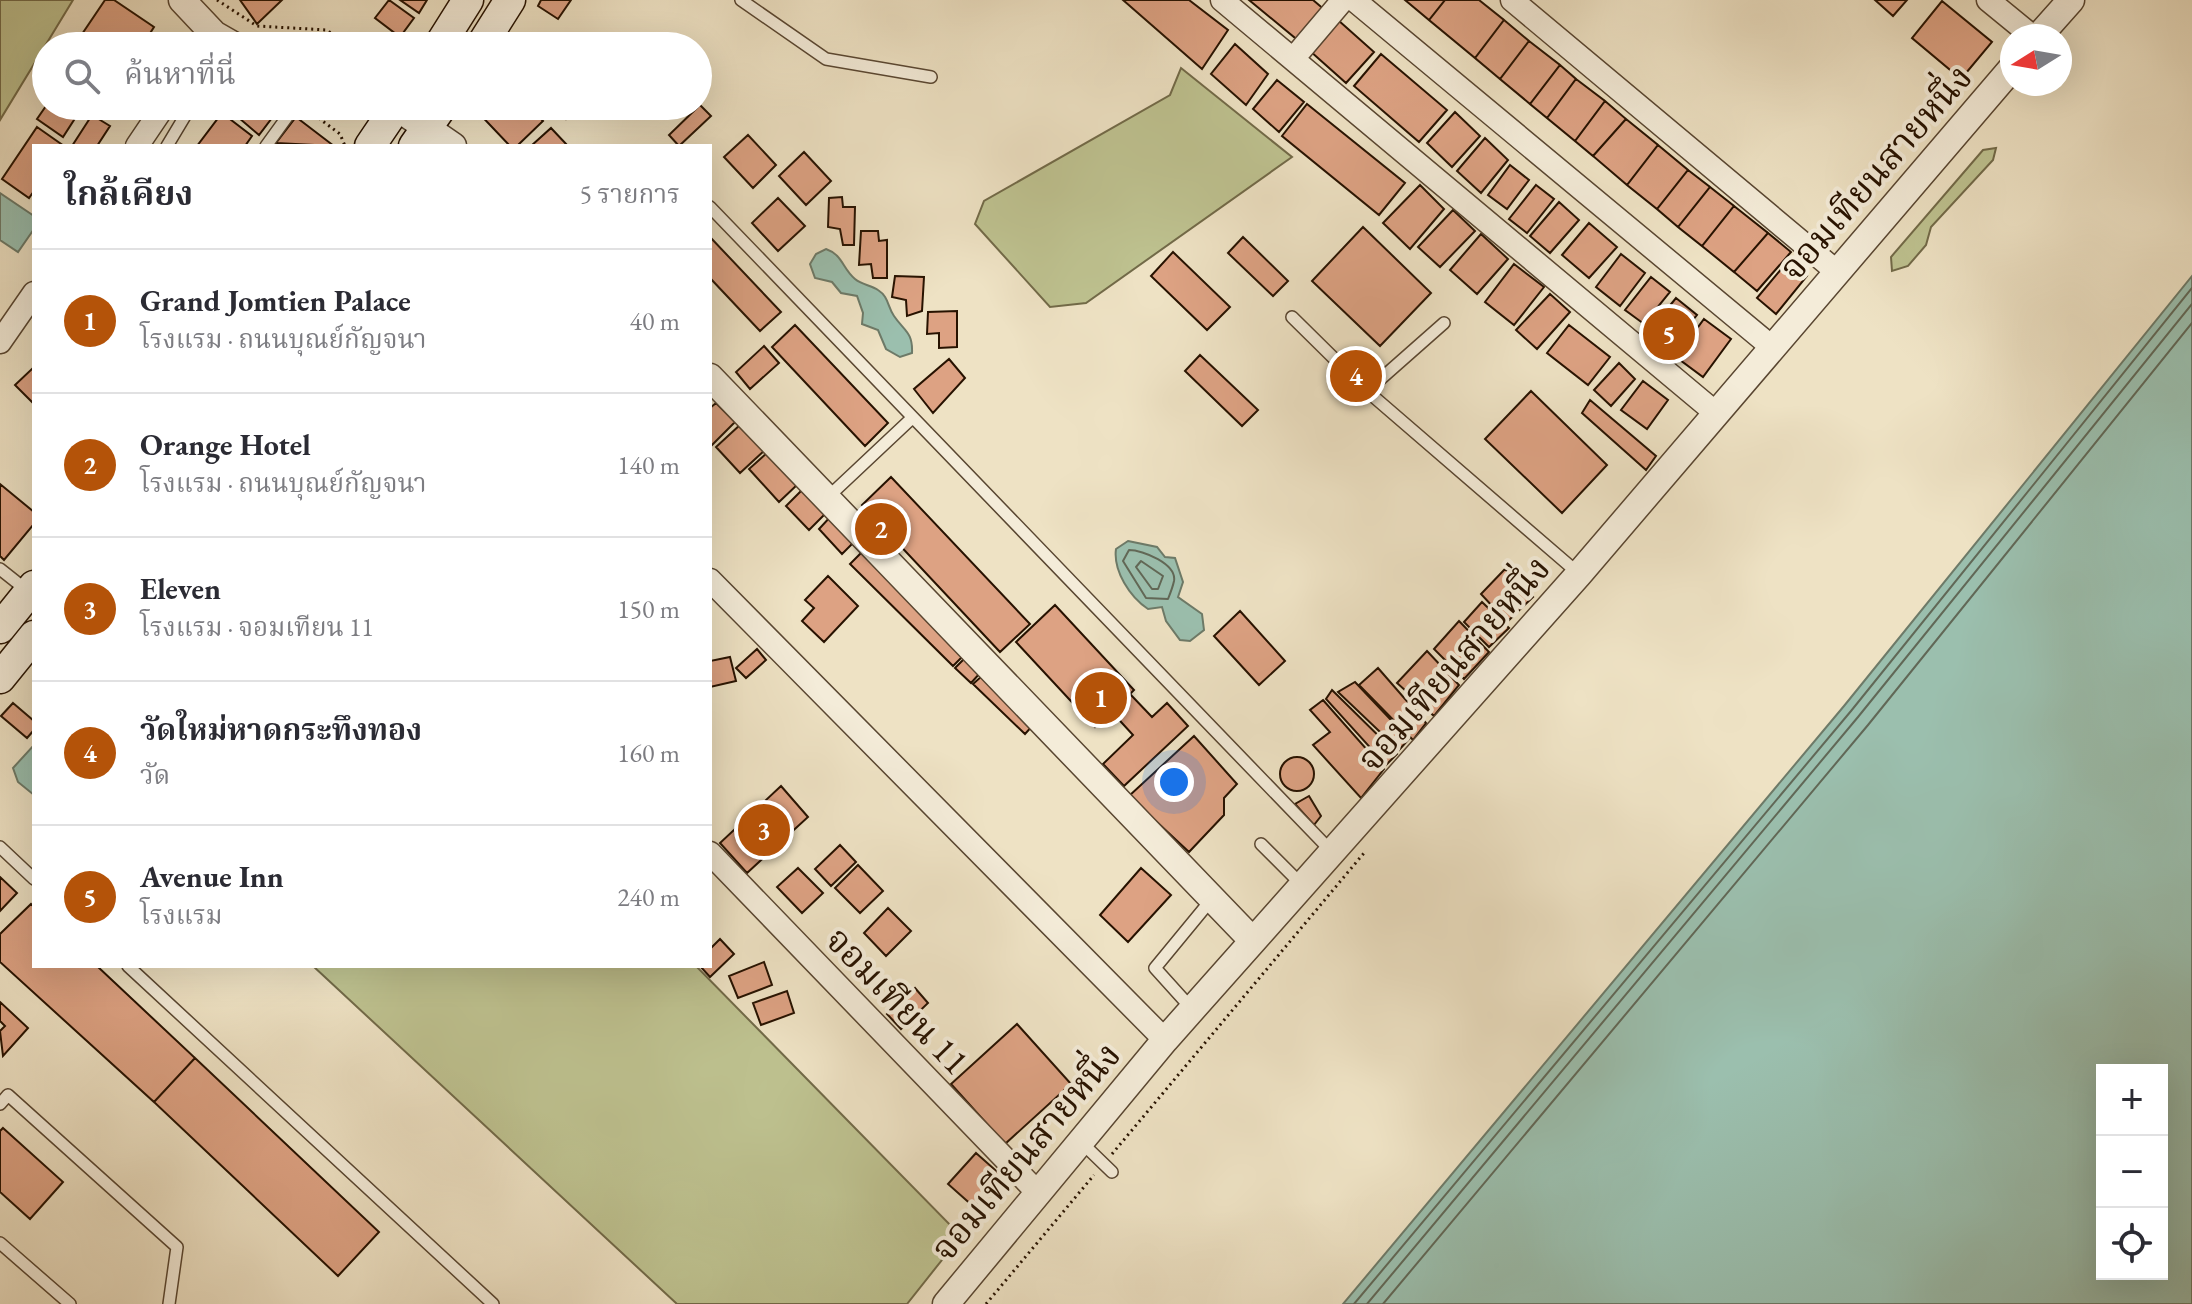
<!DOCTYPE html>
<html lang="th">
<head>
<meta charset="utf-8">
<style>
	body { margin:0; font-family:"EB Garamond","Noto Serif Thai",serif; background:#f2f2f3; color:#2b2b33 }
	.controls { position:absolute; right:24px; bottom:24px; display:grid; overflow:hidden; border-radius:0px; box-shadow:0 8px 32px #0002 }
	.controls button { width:72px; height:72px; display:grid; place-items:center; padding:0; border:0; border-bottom:2px solid #e1e1e2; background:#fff; color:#2b2b33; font:40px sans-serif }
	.compass { position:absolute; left:2000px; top:24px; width:72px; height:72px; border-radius:50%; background:#fff; box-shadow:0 8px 32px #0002; rotate:259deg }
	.you { position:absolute; left:1174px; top:782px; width:28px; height:28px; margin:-20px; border:6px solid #fff; border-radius:50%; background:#1a73e8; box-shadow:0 0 0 12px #1a73e833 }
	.badge { display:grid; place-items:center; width:52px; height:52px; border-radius:50%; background:#b45309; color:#fff; font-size:26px; font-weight:700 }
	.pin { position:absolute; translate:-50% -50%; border:4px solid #fff; box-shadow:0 2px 8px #0006 }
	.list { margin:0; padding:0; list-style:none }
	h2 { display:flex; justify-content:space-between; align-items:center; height:104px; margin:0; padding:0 32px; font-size:34px }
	h2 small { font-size:26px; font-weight:400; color:#7c7c81 }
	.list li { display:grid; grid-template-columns:52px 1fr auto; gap:24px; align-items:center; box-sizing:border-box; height:144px; padding:0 32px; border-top:2px solid #e1e1e2 }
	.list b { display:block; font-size:30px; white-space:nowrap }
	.list p { margin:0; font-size:26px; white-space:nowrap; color:#7c7c81 }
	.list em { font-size:26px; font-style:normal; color:#7c7c81 }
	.icon { flex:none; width:44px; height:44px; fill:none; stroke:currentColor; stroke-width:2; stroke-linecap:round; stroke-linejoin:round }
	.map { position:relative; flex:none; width:2192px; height:1304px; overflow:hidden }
	.search { position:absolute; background:#fff; box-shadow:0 8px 32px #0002; left:32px; top:32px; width:680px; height:88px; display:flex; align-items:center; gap:20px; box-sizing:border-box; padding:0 28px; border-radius:44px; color:#7c7c81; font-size:30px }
	.panel { position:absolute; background:#fff; box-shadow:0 8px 32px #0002; left:32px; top:144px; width:680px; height:824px; border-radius:0px }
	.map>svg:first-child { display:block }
	.green { fill:#bec290; stroke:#726a48; stroke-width:2 }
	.water { fill:#9bbfae; stroke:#6d7a68; stroke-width:2; fill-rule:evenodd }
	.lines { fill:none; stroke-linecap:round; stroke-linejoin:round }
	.shore { stroke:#616857; stroke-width:2 }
	.building { fill:#dda283; stroke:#271200; stroke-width:2 }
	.service-casing { stroke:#594631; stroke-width:14 }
	.minor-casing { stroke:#594631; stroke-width:25 }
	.tertiary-casing { stroke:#594631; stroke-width:29 }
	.secondary-casing { stroke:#271200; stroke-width:33 }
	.path { stroke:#271200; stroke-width:3; stroke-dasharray:2 4; stroke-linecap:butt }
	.service { stroke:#f4ecd9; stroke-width:11 }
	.minor { stroke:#f4ecd9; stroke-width:22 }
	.tertiary { stroke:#f4ecd9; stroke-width:26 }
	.secondary { stroke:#f4ecd9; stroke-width:30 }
	.labels { text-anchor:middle; stroke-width:8; stroke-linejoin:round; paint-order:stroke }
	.street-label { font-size:36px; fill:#271200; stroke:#f4ecd9 }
</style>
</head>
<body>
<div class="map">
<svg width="2192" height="1304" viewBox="0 0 2192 1304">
	<rect width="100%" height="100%" fill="#eee2c4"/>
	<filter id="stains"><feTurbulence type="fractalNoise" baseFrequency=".0025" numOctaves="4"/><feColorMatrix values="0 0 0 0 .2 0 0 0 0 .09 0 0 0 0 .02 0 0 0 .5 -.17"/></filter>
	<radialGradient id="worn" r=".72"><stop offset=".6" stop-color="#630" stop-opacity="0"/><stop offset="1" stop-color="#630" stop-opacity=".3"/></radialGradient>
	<path class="green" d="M0,0H73L0,120Z
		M1181,68L1292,157L1086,303L1050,307L975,224L984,201L1170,95Z
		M1996,148L1993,160L1931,227L1926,245L1908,266L1892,271L1891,257L1983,150Z
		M313,966H696L961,1236L907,1304H677Z"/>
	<path class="water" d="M0,193L34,216V229L18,252L0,240Z
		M826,249C843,255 842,268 855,279C862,285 871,285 878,290C889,297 887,306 894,316C904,331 913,332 912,353L900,357L886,349L878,330L862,324L863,313L857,296L841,293L832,282L815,278L810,264L816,254Z
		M2192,276V1304H1343L1844,706ZM2162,1070V1274H2102V1070Z
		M1128,541L1157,547L1165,557L1175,558L1183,582L1178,597L1202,614L1204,630L1190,641L1180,640L1166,621L1162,607L1148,609C1130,597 1113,571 1116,549Z
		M34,745V795L18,782L13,768Z"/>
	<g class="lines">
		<path class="shore" d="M1129,550C1143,550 1177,564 1174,581C1173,586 1170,594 1168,599L1146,598L1123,561Z
			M1141,561L1163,576L1158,589H1152L1136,567Z
			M1354,1304L1851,711L2192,288
			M1367,1304L1858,717L2192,304
			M1383,1304L1868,725L2192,323"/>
	</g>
	<path class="building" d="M105,0H114L154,27L142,46H74Z
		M240,0H282L257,24Z
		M389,0L414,18L400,37L375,18Z
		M400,0H427L419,13Z
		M541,0H571L558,19L538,6Z
		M1123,0H1189L1228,30L1202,69Z
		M1249,0H1313L1326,11L1300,42Z
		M1405,0H1445L1429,20Z
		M1445,0H1479L1504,20L1475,58L1429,20Z
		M1875,0H1907L1893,16Z
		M1942,1L1992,42L1961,79L1912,38Z
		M1338,20L1374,52L1346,83L1310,51Z
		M1504,20L1529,41L1500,79L1475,58Z
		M1529,41L1560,65L1530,104L1500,79Z
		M1235,44L1268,74L1246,105L1211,74Z
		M1381,54L1447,110L1419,142L1354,86Z
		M1560,65L1576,79L1547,118L1530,104Z
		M1576,79L1605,101L1575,141L1547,118Z
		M1277,80L1304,102L1279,132L1253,109Z
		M1605,101L1626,119L1593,156L1575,141Z
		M1307,104L1405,183L1379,215L1282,136Z
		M700,105L711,116L679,146L669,135Z
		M46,106H83L63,137L37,119Z
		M225,106H281L259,135Z
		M472,106H529L543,121L517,146H510Z
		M554,106H579L566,119Z
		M1455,112L1480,136L1452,167L1427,143Z
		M222,113L252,136L245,146H197Z
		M92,115L110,126L97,146H72Z
		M296,117L334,146L276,143Z
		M1626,119L1658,145L1627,185L1593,156Z
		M37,127L64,146H34V191L29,198L2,179Z
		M551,128L568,146H531Z
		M748,135L776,165L753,188L724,157Z
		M1485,138L1508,160L1481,193L1457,171Z
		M1658,145L1688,170L1657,209L1627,185Z
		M804,152L831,181L806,205L779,176Z
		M1510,165L1529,180L1507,209L1488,195Z
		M1688,170L1710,187L1678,227L1657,209Z
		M1420,185L1444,209L1410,249L1383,223Z
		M1536,185L1554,199L1527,233L1509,219Z
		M1710,187L1734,206L1702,246L1678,227Z
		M842,197L843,207H855L854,245H843L840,229L828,227L829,198Z
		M778,198L805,226L778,251L752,223Z
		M1559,202L1579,220L1550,253L1530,236Z
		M1734,206L1768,233L1734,272L1702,246Z
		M1453,210L1475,231L1440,267L1418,247Z
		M1589,223L1617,247L1589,278L1562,255Z
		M1363,227L1431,293L1380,346L1312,281Z
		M861,231H878L879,241L887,240V278H873L871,264L859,265Z
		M1768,233L1791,252L1757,291L1734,272Z
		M1481,234L1508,259L1477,294L1450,270Z
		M710,237L781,312L760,331L710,278Z
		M1243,237L1288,281L1273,296L1228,253Z
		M1173,252L1230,307L1207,330L1151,276Z
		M1621,254L1645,273L1620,306L1596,287Z
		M1788,261L1807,276L1776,314L1757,298Z
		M1514,264L1544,287L1514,325L1485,302Z
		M895,276L924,277L922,311L907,316L906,300L892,297Z
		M1651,277L1670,292L1644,324L1625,310Z
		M1550,294L1570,312L1537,349L1516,330Z
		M1676,298L1697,315L1670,348L1650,330Z
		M957,311V347L939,348V333L927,334L928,312Z
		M1704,319L1731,339L1703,377L1676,357Z
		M795,325L888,423L865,446L772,347Z
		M1569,325L1610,357L1588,385L1547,353Z
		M764,346L779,363L750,389L736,372Z
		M1200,355L1258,410L1242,426L1185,371Z
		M949,359L965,378L933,413L914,389Z
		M1619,363L1635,379L1611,406L1594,390Z
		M34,367V404L15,385Z
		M1643,381L1668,400L1647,429L1621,410Z
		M1531,391L1607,465L1562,513L1485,439Z
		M1590,400L1656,456L1646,470L1582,413Z
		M716,403L735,422L710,447V408Z
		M741,424L765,450L740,473L716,447Z
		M768,452L798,484L779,502L749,469Z
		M891,477L1030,624L1000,652L862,505Z
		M0,484L34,512V524L4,560L0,556Z
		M803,489L826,513L809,530L786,506Z
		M832,515L856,540L842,554L819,529Z
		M863,551L965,654L953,666L850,564Z
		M1505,569L1533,597L1507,622L1481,594Z
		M828,576L858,606L824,642L802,621L814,608L805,600Z
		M1482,602L1509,628L1489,647L1464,622Z
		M1055,605L1134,690L1130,694L1152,717L1167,703L1188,726L1124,786L1103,764L1133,735L1111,711L1095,727L1016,642Z
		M1240,611L1285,661L1259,685L1214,636Z
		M1459,621L1489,652L1464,679L1434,649Z
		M757,649L766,660L746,678L736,668Z
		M1427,651L1459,685L1434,716L1397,683Z
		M730,657L736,681L710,687V661Z
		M966,657L981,672L971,683L955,668Z
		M1378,668L1426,723L1413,740L1359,685Z
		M983,675L1034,724L1025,734L973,684Z
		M1355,682L1409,739L1399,750L1338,692Z
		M1332,690L1397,754L1386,765L1326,699Z
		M1323,700L1384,769L1361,798L1313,745L1330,732L1310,710Z
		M13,703L34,721V730L27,738L1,716Z
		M1194,736L1237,784L1224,798V815L1189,852L1129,796Z
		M1280 774a17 17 0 1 1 34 0a17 17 0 1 1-34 0Z
		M781,786L808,817L747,873L720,843Z
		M1309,796L1321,816L1314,825L1295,804Z
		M840,845L856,862L831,886L815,869Z
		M858,865L883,891L860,913L835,888Z
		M798,868L823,893L802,913L777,887Z
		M1141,868L1171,895L1128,942L1100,915Z
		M0,877L17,893L0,911Z
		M31,904L34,907V966H97L195,1058L154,1102L0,962V934Z
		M888,908L911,931L886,956L864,933Z
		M720,939L734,954L710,977L700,966H710V949Z
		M764,962L772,985L738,998L729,976Z
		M915,988L928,1003L901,1029L887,1014Z
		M787,991L794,1013L761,1025L753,1003Z
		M0,1002L28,1028L3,1056L0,1031L5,1026L0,1021Z
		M1017,1024L1071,1084L1005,1144L951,1084Z
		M195,1058L379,1232L338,1276L154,1102Z
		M3,1128L63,1182L30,1219L0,1192V1131Z
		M976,1153L1002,1176L974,1207L948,1184Z"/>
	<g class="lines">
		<g class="service-casing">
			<path id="service" d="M741,0L826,59L931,77
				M167,146L191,106
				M266,146L295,106
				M710,207L1333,853
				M1292,317L1367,391L1578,573
				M1367,391L1444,323
				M827,498L911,419
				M0,569L29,592
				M1261,844L1303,886
				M0,847L34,879
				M128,966L493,1304
				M1192,1009L1155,968L1211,900
				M0,1104L8,1095L177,1247L169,1304
				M1081,1142L1112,1172
				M0,1243L70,1304"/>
		</g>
		<g class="minor-casing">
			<path id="minor" d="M1222,0L1717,414
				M1354,0L1773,348
				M1512,0L1836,271
				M1988,0L2032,36
				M1293,59L1343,0
				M137,146L164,106
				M0,342L34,293
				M710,580L1165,1040
				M710,853L1038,1193"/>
		</g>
		<g class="tertiary-casing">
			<path id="tertiary" d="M182,0L214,34L235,46
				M2039,36L2071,0
				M395,106L453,146
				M710,377L1253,941
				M946,1304L1165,1040L1579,574L2012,68"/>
		</g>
		<g class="secondary-casing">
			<path id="secondary" d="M439,46L468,0
				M481,46L510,0
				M370,146L397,106
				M414,146L442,106
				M0,628L34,586
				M0,678L34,636"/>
		</g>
		<path class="path" d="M217,0L257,26L327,30L347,46
			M309,111L340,134L345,146
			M1112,1154L1364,853
			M986,1304L1094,1175"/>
		<use href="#service" class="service"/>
		<use href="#minor" class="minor"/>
		<use href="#tertiary" class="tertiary"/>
		<use href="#secondary" class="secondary"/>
	</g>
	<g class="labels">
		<g class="street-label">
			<text transform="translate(1875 172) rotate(-49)" y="13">จอมเทียนสายหนึ่ง</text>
			<text transform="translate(1453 663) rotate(-49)" y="13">จอมเทียนสายหนึ่ง</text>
			<text transform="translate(898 1000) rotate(46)" y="13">จอมเทียน 11</text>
			<text transform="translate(1025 1151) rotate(-50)" y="13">จอมเทียนสายหนึ่ง</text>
		</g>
	</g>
	<rect width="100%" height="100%" filter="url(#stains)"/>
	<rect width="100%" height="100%" fill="url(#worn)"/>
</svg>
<div class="controls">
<button>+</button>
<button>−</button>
<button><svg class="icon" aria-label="locate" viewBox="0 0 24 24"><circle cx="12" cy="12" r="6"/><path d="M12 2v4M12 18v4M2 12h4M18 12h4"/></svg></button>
</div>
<svg class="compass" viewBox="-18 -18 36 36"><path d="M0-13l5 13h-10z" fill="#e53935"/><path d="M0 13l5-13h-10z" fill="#7c7c81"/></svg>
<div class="you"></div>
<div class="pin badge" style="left:1101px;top:698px">1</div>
<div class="pin badge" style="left:881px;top:529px">2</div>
<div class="pin badge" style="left:764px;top:830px">3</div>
<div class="pin badge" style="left:1356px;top:376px">4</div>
<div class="pin badge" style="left:1669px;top:334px">5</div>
<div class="search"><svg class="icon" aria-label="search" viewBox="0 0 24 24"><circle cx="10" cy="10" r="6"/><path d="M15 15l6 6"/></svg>ค้นหาที่นี่</div>
<section class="panel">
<h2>ใกล้เคียง<small>5 รายการ</small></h2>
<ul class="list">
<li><span class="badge">1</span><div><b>Grand Jomtien Palace</b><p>โรงแรม · ถนนบุณย์กัญจนา</p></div><em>40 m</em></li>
<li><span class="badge">2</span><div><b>Orange Hotel</b><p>โรงแรม · ถนนบุณย์กัญจนา</p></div><em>140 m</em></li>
<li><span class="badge">3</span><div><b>Eleven</b><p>โรงแรม · จอมเทียน 11</p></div><em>150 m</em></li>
<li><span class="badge">4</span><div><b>วัดใหม่หาดกระทึงทอง</b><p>วัด</p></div><em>160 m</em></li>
<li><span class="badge">5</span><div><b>Avenue Inn</b><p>โรงแรม</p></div><em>240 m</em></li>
</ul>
</section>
</div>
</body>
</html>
